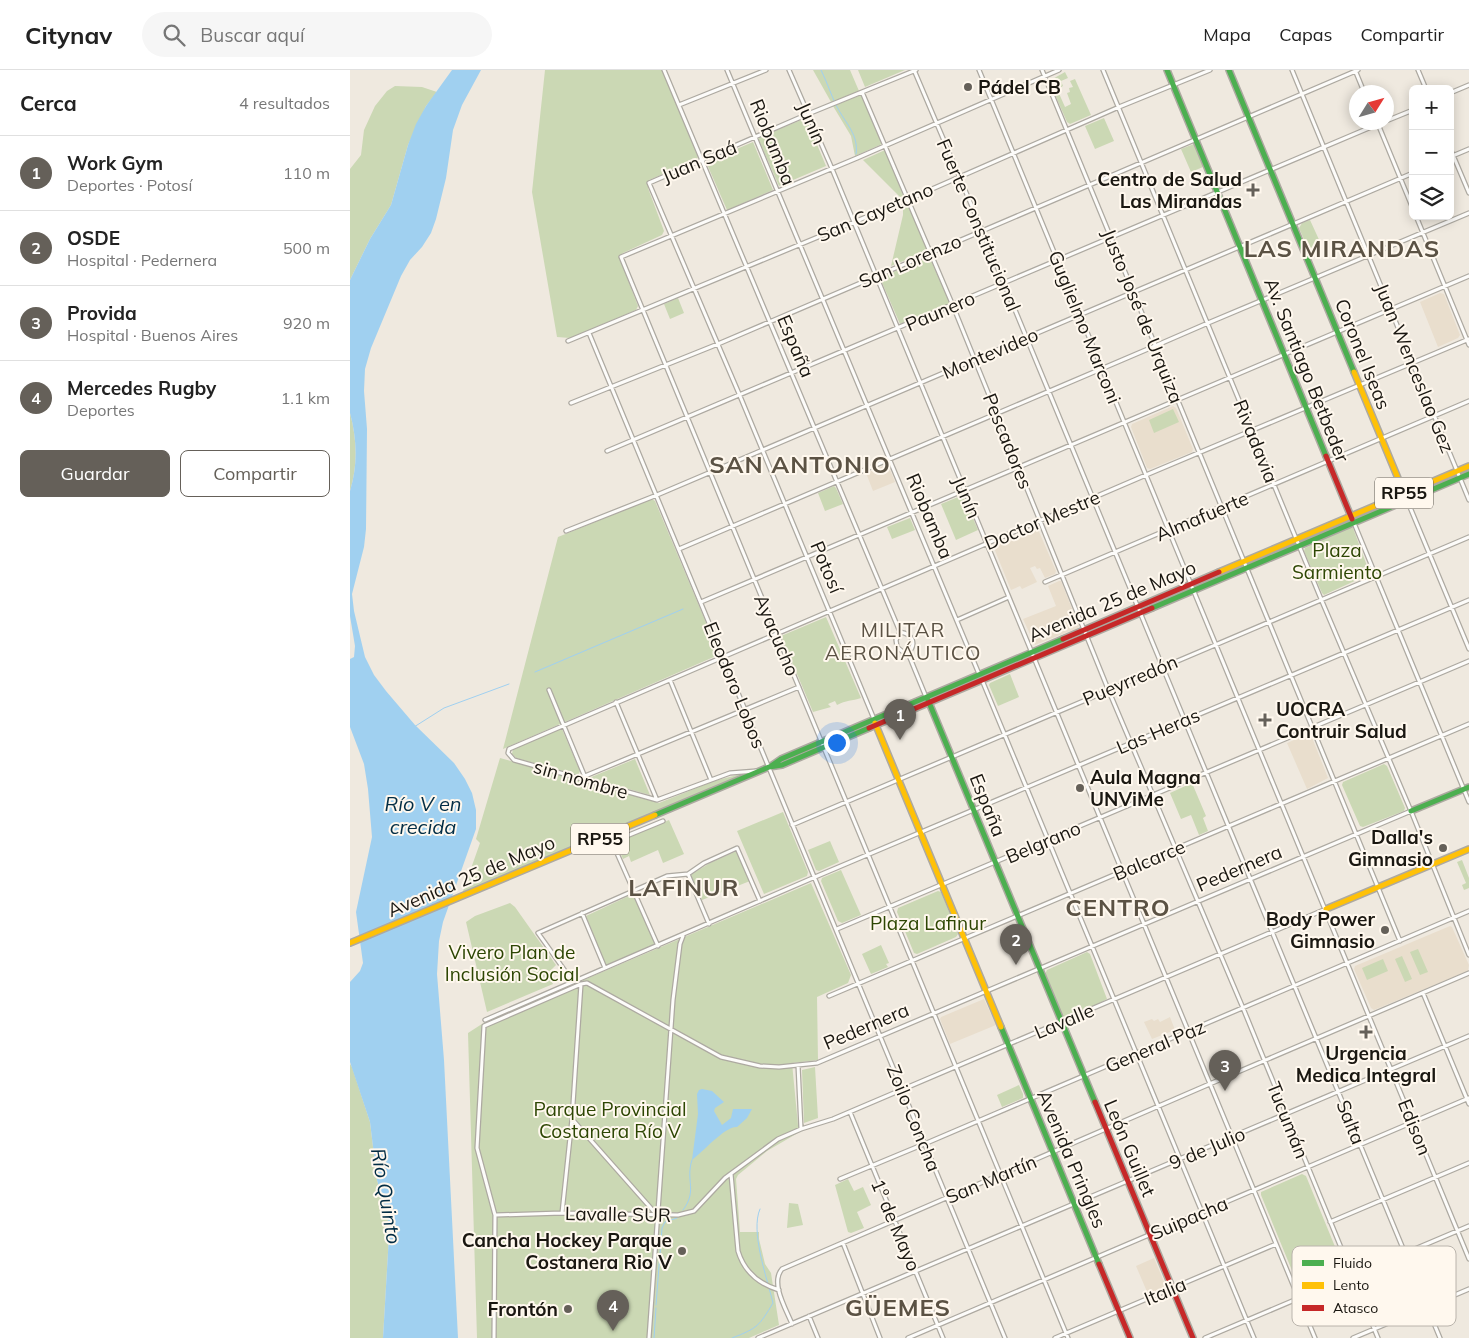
<!DOCTYPE html>
<html lang="es">
<head>
<meta charset="utf-8">
<style>
	body { margin:0; font-family:Mulish,sans-serif; background:#f6f6f6; color:#222 }
	.controls { position:absolute; right:15px; top:15px; display:grid; overflow:hidden; border-radius:8px; box-shadow:0 2px 12px #0003 }
	.controls button { width:45px; height:45px; display:grid; place-items:center; padding:0; border:0; border-bottom:1px solid #e0e0e0; background:#fff; color:#222; font:25px sans-serif }
	.compass { position:absolute; left:999px; top:15px; width:45px; height:45px; border-radius:50%; background:#fff; box-shadow:0 2px 12px #0003; rotate:53deg }
	.you { position:absolute; left:486px; top:672px; width:18px; height:18px; margin:-12px; border:4px solid #fff; border-radius:50%; background:#1a73e8; box-shadow:0 0 0 8px #1a73e833 }
	.badge { display:grid; place-items:center; width:32px; height:32px; border-radius:50%; background:#656059; color:#fff; font-size:16px; font-weight:700 }
	.pin { position:absolute; translate:-50% -41px; filter:drop-shadow(0 1px 2px #0008) }
	.pin::after { content:''; position:absolute; top:26px; width:18px; height:15px; background:inherit; clip-path:polygon(0 0,100% 0,50% 100%) }
	.list { margin:0; padding:0; list-style:none }
	h2 { display:flex; justify-content:space-between; align-items:center; height:65px; margin:0; padding:0 20px; font-size:21px }
	h2 small { font-size:16px; font-weight:400; color:#767676 }
	.list li { display:grid; grid-template-columns:32px 1fr auto; gap:15px; align-items:center; box-sizing:border-box; height:75px; padding:0 20px; border-top:1px solid #e0e0e0 }
	.list b { display:block; font-size:19px; white-space:nowrap }
	.list p { margin:0; font-size:16px; white-space:nowrap; color:#767676 }
	.list em { font-size:16px; font-style:normal; color:#767676 }
	.actions { display:flex; gap:10px; padding:15px 20px }
	.actions a { flex:1; padding:11px 0; border:1px solid #656059; border-radius:8px; text-align:center; font-size:18px; color:#656059 }
	.actions .main { background:#656059; color:#fff }
	.icon { flex:none; width:28px; height:28px; fill:none; stroke:currentColor; stroke-width:2; stroke-linecap:round; stroke-linejoin:round }
	.map { position:relative; flex:none; width:1119px; height:1268px; overflow:hidden }
	header { display:flex; align-items:center; gap:30px; box-sizing:border-box; height:70px; padding:0 25px; background:#fff; border-bottom:1px solid #e0e0e0 }
	header strong { font-size:24px }
	nav { display:flex; gap:28px; margin-inline-start:auto; font-size:18px }
	.search { width:350px; height:45px; background:#f6f6f6; display:flex; align-items:center; gap:12px; box-sizing:border-box; padding:0 18px; border-radius:28px; color:#767676; font-size:19px }
	main { display:flex }
	aside { flex:1; background:#fff }
	.map>svg:first-child { display:block }
	.built { fill:#e9decd }
	.green { fill:#cbd8b4 }
	.water { fill:#a0d0f0 }
	.lines { fill:none; stroke-linecap:round; stroke-linejoin:round }
	.stream { stroke:#a0d0f0; stroke-width:1 }
	.street-casing { stroke:#ada9a1; stroke-width:5.5 }
	.fast-casing { stroke:#ada9a1; stroke-width:8 }
	.slow-casing { stroke:#ada9a1; stroke-width:8 }
	.jam-casing { stroke:#ada9a1; stroke-width:8 }
	.street { stroke:#fdfcfa; stroke-width:3 }
	.fast { stroke:#4caf50; stroke-width:5 }
	.slow { stroke:#ffc107; stroke-width:5 }
	.jam { stroke:#c62828; stroke-width:5 }
	.poi-dot { fill:#656059; stroke:#fff8ee; stroke-width:2 }
	.labels { text-anchor:middle; stroke-width:4; stroke-linejoin:round; paint-order:stroke }
	.shield { fill:#fff8ee; stroke:#5f5a53; stroke-width:1 }
	.shield-label { font-size:18px; font-weight:bold; fill:#1a1711 }
	.poi-label { font-size:19px; font-weight:bold; fill:#1a1711; stroke:#fff8ee; text-anchor:end }
	.street-label { font-size:19px; fill:#1a1711; stroke:#fff8ee }
	.park-label { font-size:19px; fill:#2d4603; stroke:#fff8ee }
	.neighbourhood-label { font-size:20px; letter-spacing:1px; fill:#5b5244; stroke:#fff8ee }
	.water-label { font-size:20px; font-style:italic; fill:#022d45; stroke:#fff8ee }
	.district-label { font-size:24px; font-weight:bold; letter-spacing:1px; fill:#5b5244; stroke:#fff8ee }
	.key { fill:#fff8ee; stroke:#bab4ac; stroke-width:1 }
	.key-label { font-size:14px; fill:#1a1711 }
</style>
</head>
<body>
<header>
<strong>Citynav</strong>
<div class="search"><svg class="icon" aria-label="search" viewBox="0 0 24 24"><circle cx="10" cy="10" r="6"/><path d="M15 15l6 6"/></svg>Buscar aquí</div>
<nav><a>Mapa</a><a>Capas</a><a>Compartir</a></nav>
</header>
<main>
<aside>
<h2>Cerca<small>4 resultados</small></h2>
<ul class="list">
<li><span class="badge">1</span><div><b>Work Gym</b><p>Deportes · Potosí</p></div><em>110 m</em></li>
<li><span class="badge">2</span><div><b>OSDE</b><p>Hospital · Pedernera</p></div><em>500 m</em></li>
<li><span class="badge">3</span><div><b>Provida</b><p>Hospital · Buenos Aires</p></div><em>920 m</em></li>
<li><span class="badge">4</span><div><b>Mercedes Rugby</b><p>Deportes</p></div><em>1.1 km</em></li>
</ul>
<div class="actions"><a class="main">Guardar</a><a>Compartir</a></div>
</aside>
<div class="map">
<svg width="1119" height="1268" viewBox="0 0 1119 1268">
	<rect width="100%" height="100%" fill="#efe9df"/>
	<path class="built" d="M1090,223L1094,224L1110,265L1108,268L1088,277L1070,232Z
		M823,336L826,338L843,379L842,382L800,399L797,398L781,357L782,354Z
		M536,395L539,397L545,412L523,421L516,403Z
		M687,457L706,501L705,504L695,508L690,498L687,499L685,496L680,498L687,512L672,519L670,516L661,520L644,478L645,474Z
		M709,511H711L729,556L728,558L685,575L673,549L706,536L698,516Z
		M958,664L961,665L978,708L957,719L937,673Z
		M1100,856L1102,857L1119,895L1118,901L1024,940L1021,938L1004,899L1005,896Z
		M634,929L646,955L600,974L590,949L591,947Z
		M820,947L825,960L802,969L794,952L802,949L804,951L808,949L810,952Z
		M804,1188L815,1214L813,1218L798,1224L786,1196Z"/>
	<path class="green" d="M195,0H312L348,87L346,90L299,110L298,118L314,161L312,165L273,183L269,187L288,236L286,240L225,266L220,268L207,267L182,122Z
		M463,0H500L509,21L481,32Z
		M508,0H555L515,17Z
		M715,2L718,8L711,11L713,16L707,19L715,37L721,34L717,23L720,22L719,18L723,17L720,11L725,9L741,45L720,54L717,52L699,11Z
		M45,16L72,17L87,22L76,36L58,75L41,135L20,169L0,210V99L11,85L14,60L25,36L37,21Z
		M511,25L532,74L505,86L501,66L483,36Z
		M456,48L476,96L429,116L408,68Z
		M754,48L764,71L745,79L735,56Z
		M403,72L423,120L377,140L356,92Z
		M844,74L853,97L841,102L831,79Z
		M535,80L554,127L551,128L513,90Z
		M557,133L578,181L541,196L553,145V134Z
		M960,150L971,174L958,179L949,158L952,153Z
		M579,186L600,234L550,254L530,208Z
		M328,228L334,243L320,249L314,234Z
		M823,339L829,352L804,363L799,350Z
		M0,343C7,369 8,395 0,421Z
		M484,416L486,418L493,434L475,441L468,423Z
		M613,425L628,460L606,470L591,434Z
		M302,429L305,431L368,581L366,586L153,679L208,467Z
		M560,448L565,460L542,469L537,457Z
		M999,457L1003,458L1020,504L974,525L972,523L954,481L955,478Z
		M476,547L511,628C502,631 496,630 487,635L485,631L478,634L481,637L463,642L431,566Z
		M660,604L669,627L648,636L639,615L640,613Z
		M209,659H212L230,701L229,704L226,705L166,688L162,684L163,679Z
		M150,688L309,733L364,711L391,704V706L112,824L130,773L126,769Z
		M285,689L300,725L239,708Z
		M1034,694L1037,696L1055,738L1054,741L1013,757L1010,756L992,715L993,712Z
		M842,713L856,746L853,748L858,761L849,765L841,745L831,749L820,723Z
		M433,742L458,802L457,806L414,824L387,761Z
		M319,750L334,784L313,793L308,780L281,792L279,786L273,789L266,773Z
		M480,771L489,792L469,801L466,800L458,780Z
		M387,781L400,811L352,830L341,806L342,804L360,793Z
		M1112,790L1119,808V818L1114,820L1112,815L1116,813L1107,792Z
		M491,800L511,845L492,853L488,851L471,811L472,808Z
		M461,813L501,905L498,913L467,927L468,990L442,993L448,1055L454,1054L453,1060L417,1081L388,1105L386,1109L390,1162H409V1169L415,1194L421,1203L429,1255L399,1268H127L118,963L135,952Z
		M588,821L591,822L608,864L606,867L567,884L564,883L547,842L548,838Z
		M283,824L306,874L256,896L236,846Z
		M160,833L165,837L206,895L198,903L203,914L137,942L116,852L125,846Z
		M531,875L539,893L536,894L538,897L521,904L512,884Z
		M1068,879L1078,902L1070,905L1060,882Z
		M737,882L740,884L757,929L746,935L714,947L711,944L695,904L697,900Z
		M1052,886L1062,909L1055,912L1045,889Z
		M1033,889L1038,901L1017,910L1012,898Z
		M0,994L2,997L20,1052L27,1110L38,1150L39,1165L33,1268H0Z
		M465,997L468,1048L454,1053L452,1000Z
		M669,1015L673,1024V1028L652,1037L647,1025Z
		M952,1104L956,1106L995,1201L993,1205L954,1221L950,1220L911,1125V1122Z
		M498,1109L504,1121L513,1117L521,1135L507,1142L514,1158L501,1163L498,1162L485,1115Z
		M439,1133L448,1134L453,1155L437,1158Z"/>
	<path class="water" d="M102,0H131L112,35L103,60L96,108L86,149L81,163L72,177L60,190L51,206L21,278L15,299L14,321L17,359L16,459L14,477L2,524L4,541L15,587L24,605L36,621L65,655L104,693L115,709L122,723L126,740V759L93,852L89,871L87,904L94,990L108,1268H33L39,1165L38,1150L27,1110L20,1052L0,992V912L10,901L13,893L6,842L22,767L18,719L14,694L0,657V589L4,587L5,576L0,546V421C8,395 7,369 0,343V210L20,169L41,135L58,75L66,54L76,36Z
		M352,1019L362,1021L374,1032L365,1038L364,1041L372,1055L381,1048L383,1039H402L397,1048L387,1057C375,1056 353,1082 342,1090L348,1044L347,1024L349,1020Z"/>
	<g class="lines">
		<path class="stream" d="M471,0C477,12 481,25 487,37C496,54 509,65 506,84
			M185,602L333,539
			M64,657L94,638L159,614
			M333,1140C348,1120 335,1111 342,1090
			M306,1235L312,1158L315,1152L327,1148
			M304,1268L306,1238
			M382,1268C408,1258 409,1256 423,1233C417,1208 400,1161 410,1139"/>
		<g class="street-casing">
			<path id="street" d="M314,0L550,562
				M377,0L629,604
				M439,0L480,94L965,1268
				M564,0L632,160L1090,1268
				M629,0L1119,1189
				M692,0L1050,871
				M709,0L507,88L271,187L718,1268
				M753,0L971,529L1061,741L1119,885
				M942,0L1119,430
				M1005,0L1014,22
				M1068,0L1076,19
				M512,22L601,231L758,619L893,938L1028,1268
				M1100,23L1119,15
				M329,35L416,0
				M1036,51L1063,40
				M1028,54L1063,139
				M1100,78L1119,123
				M1100,87L1119,79
				M1066,146L1119,275
				M239,263L655,1268
				M218,271L557,130L769,37L860,0
				M221,333L368,274L1008,0
				M257,381L1033,52
				M1057,430L1119,579
				M1004,453L1119,732
				M216,461L307,425L1063,103
				M329,479L805,276L858,253L1119,143
				M695,512L1119,331
				M351,532L1119,206
				M607,550L659,527
				M550,562L546,570L547,577L553,582L558,583L576,627
				M550,562C563,564 567,574 558,583
				M320,610L361,710
				M632,610L904,1268
				M199,620L235,707
				M266,632L307,730
				M524,649L390,326L299,113L458,44L566,0
				M235,706L449,617
				M307,730L164,690L158,683L159,679L796,405L1119,269
				M307,730L380,703L406,701
				M442,755L1119,467
				M338,804L359,854
				M232,843L255,898
				M487,859L1119,591
				M308,876L262,772L313,751
				M223,912L188,863L317,806L338,804L354,793L387,778L410,831
				M1073,923L1119,1034
				M479,926L1119,654
				M135,950L465,807L1119,530
				M448,995L451,1059
				M500,1042L593,1268
				M222,1049L307,1145
				M381,1104L388,1181C394,1201 409,1214 429,1220
				M490,1109L579,1072L1119,841
				M212,1143L222,1049L231,914
				M146,1145L212,1143L328,1145L344,1141L375,1108L428,1069L451,1059L483,1049L976,839
				M980,1152L1119,1093
				M493,1173L530,1268
				M459,1246L468,1268
				M442,1254C436,1239 420,1213 432,1199L855,1016L1119,903
				M144,1268L145,1145L127,1078L134,956L231,914L237,913L371,987L410,996L429,997L467,993L1061,741
				M299,1268L323,930L330,874L333,866
				M408,1268L1119,966
				M558,1268L1119,1028
				M705,1268L926,1174
				M855,1268L1119,1156
				M1003,1268L1119,1219"/>
		</g>
		<g class="fast-casing">
			<path id="fast" d="M817,0L976,386
				M879,0L1004,302
				M802,538L1119,404
				M578,630L745,1032
				M421,696L431,689L713,569
				M1061,741L1119,717
				M305,745L419,697L432,695L519,658
				M651,957L749,1194"/>
		</g>
		<g class="slow-casing">
			<path id="slow" d="M1004,302L1057,430
				M869,502L1119,396
				M525,653L651,957
				M976,839L1119,779
				M0,873L305,745"/>
		</g>
		<g class="jam-casing">
			<path id="jam" d="M976,386L1002,449
				M713,569L869,502
				M519,658L802,538
				M745,1032L843,1268
				M749,1194L780,1268"/>
		</g>
		<use href="#street" class="street"/>
		<use href="#fast" class="fast"/>
		<use href="#slow" class="slow"/>
		<use href="#jam" class="jam"/>
	</g>
	<g class="poi-dot">
		<circle cx="618" cy="17" r="5"/>
		<path d="M900.5 112.5h5v5h5v5h-5v5h-5v-5h-5v-5h5z"/>
		<path d="M912.5 642.5h5v5h5v5h-5v5h-5v-5h-5v-5h5z"/>
		<circle cx="730" cy="718" r="5"/>
		<circle cx="1093" cy="778" r="5"/>
		<circle cx="1035" cy="860" r="5"/>
		<path d="M1013.5 954.5h5v5h5v5h-5v5h-5v-5h-5v-5h5z"/>
		<circle cx="332" cy="1181" r="5"/>
		<circle cx="218" cy="1239" r="5"/>
	</g>
	<g class="labels">
		<g class="shield">
			<rect x="1025" y="407.5" width="58" height="31" rx="4"/>
			<rect x="221" y="753.5" width="58" height="31" rx="4"/>
		</g>
		<g class="shield-label">
			<text x="1054" y="429">RP55</text>
			<text x="250" y="775">RP55</text>
		</g>
		<g class="poi-label">
			<text x="628" y="24" text-anchor="start">Pádel CB</text>
			<text x="892" y="116">Centro de Salud<tspan x="892" dy="22">Las Mirandas</tspan></text>
			<text x="926" y="646" text-anchor="start">UOCRA<tspan x="926" dy="22">Contruir Salud</tspan></text>
			<text x="740" y="714" text-anchor="start">Aula Magna<tspan x="740" dy="22">UNViMe</tspan></text>
			<text x="1083" y="774">Dalla's<tspan x="1083" dy="22">Gimnasio</tspan></text>
			<text x="1025" y="856">Body Power<tspan x="1025" dy="22">Gimnasio</tspan></text>
			<text x="1016" y="990" text-anchor="middle">Urgencia<tspan x="1016" dy="22">Medica Integral</tspan></text>
			<text x="322" y="1177">Cancha Hockey Parque<tspan x="322" dy="22">Costanera Rio V</tspan></text>
			<text x="208" y="1246">Frontón</text>
		</g>
		<g class="street-label">
			<text transform="translate(462 53) rotate(66)" y="7">Junín</text>
			<text transform="translate(423 72) rotate(68)" y="7">Riobamba</text>
			<text transform="translate(349 91) rotate(-23)" y="7">Juan Saá</text>
			<text transform="translate(525 142) rotate(-23)" y="7">San Cayetano</text>
			<text transform="translate(629 155) rotate(67)" y="7">Fuerte Constitucional</text>
			<text transform="translate(560 191) rotate(-23)" y="7">San Lorenzo</text>
			<text transform="translate(590 241) rotate(-23)" y="7">Paunero</text>
			<text transform="translate(793 246) rotate(68)" y="7">Justo José de Urquiza</text>
			<text transform="translate(735 257) rotate(68)" y="7">Guglielmo Marconi</text>
			<text transform="translate(446 276) rotate(67)" y="7">España</text>
			<text transform="translate(640 283) rotate(-23)" y="7">Montevideo</text>
			<text transform="translate(1013 284) rotate(68)" y="7">Coronel Iseas</text>
			<text transform="translate(1065 298) rotate(68)" y="7">Juan Wenceslao Gez</text>
			<text transform="translate(957 300) rotate(68)" y="7">Av. Santiago Betbeder</text>
			<text transform="translate(658 371) rotate(68)" y="7">Pescadores</text>
			<text transform="translate(906 371) rotate(68)" y="7">Rivadavia</text>
			<text transform="translate(617 427) rotate(67)" y="7">Junín</text>
			<text transform="translate(580 446) rotate(67)" y="7">Riobamba</text>
			<text transform="translate(852 446) rotate(-23)" y="7">Almafuerte</text>
			<text transform="translate(692 450) rotate(-23)" y="7">Doctor Mestre</text>
			<text transform="translate(477 497) rotate(67)" y="7">Potosí</text>
			<text transform="translate(762 531) rotate(-23)" y="7">Avenida 25 de Mayo</text>
			<text transform="translate(427 565) rotate(67)" y="7">Ayacucho</text>
			<text transform="translate(780 610) rotate(-23)" y="7">Pueyrredón</text>
			<text transform="translate(385 615) rotate(68)" y="7">Eleodoro Lobos</text>
			<text transform="translate(808 661) rotate(-23)" y="7">Las Heras</text>
			<text transform="translate(231 709) rotate(16)" y="7">sin nombre</text>
			<text transform="translate(638 735) rotate(68)" y="7">España</text>
			<text transform="translate(693 772) rotate(-23)" y="7">Belgrano</text>
			<text transform="translate(799 790) rotate(-23)" y="7">Balcarce</text>
			<text transform="translate(889 798) rotate(-23)" y="7">Pedernera</text>
			<text transform="translate(121 806) rotate(-23)" y="7">Avenida 25 de Mayo</text>
			<text transform="translate(714 951) rotate(-23)" y="7">Lavalle</text>
			<text transform="translate(516 956) rotate(-23)" y="7">Pedernera</text>
			<text transform="translate(805 976) rotate(-23)" y="7">General Paz</text>
			<text transform="translate(564 1048) rotate(68)" y="7">Zoilo Concha</text>
			<text transform="translate(938 1050) rotate(68)" y="7">Tucumán</text>
			<text transform="translate(1001 1052) rotate(68)" y="7">Salta</text>
			<text transform="translate(1065 1057) rotate(68)" y="7">Edison</text>
			<text transform="translate(780 1078) rotate(67)" y="7">León Guillet</text>
			<text transform="translate(857 1078) rotate(-23)" y="7">9 de Julio</text>
			<text transform="translate(722 1089) rotate(67)" y="7">Avenida Pringles</text>
			<text transform="translate(641 1109) rotate(-23)" y="7">San Martín</text>
			<text transform="translate(268 1144) rotate(1)" y="7">Lavalle SUR</text>
			<text transform="translate(839 1148) rotate(-23)" y="7">Suipacha</text>
			<text transform="translate(546 1155) rotate(67)" y="7">1º de Mayo</text>
			<text transform="translate(815 1221) rotate(-23)" y="7">Italia</text>
		</g>
		<g class="park-label">
			<text x="987" y="487">Plaza<tspan x="987" dy="22">Sarmiento</tspan></text>
			<text x="578" y="860">Plaza Lafinur</text>
			<text x="162" y="889">Vivero Plan de<tspan x="162" dy="22">Inclusión Social</tspan></text>
			<text x="260" y="1046">Parque Provincial<tspan x="260" dy="22">Costanera Río V</tspan></text>
		</g>
		<g class="neighbourhood-label">
			<text x="553" y="567">MILITAR<tspan x="553" dy="23">AERONÁUTICO</tspan></text>
		</g>
		<g class="water-label">
			<text x="73" y="741">Río V en<tspan x="73" dy="23">crecida</tspan></text>
			<text transform="translate(36 1126) rotate(80)" y="7">Río Quinto</text>
		</g>
		<g class="district-label">
			<text x="992" y="187">LAS MIRANDAS</text>
			<text x="450" y="403">SAN ANTONIO</text>
			<text x="334" y="826">LAFINUR</text>
			<text x="768" y="846">CENTRO</text>
			<text x="548" y="1246">GÜEMES</text>
		</g>
	</g>
	<rect x="942" y="1176" width="164" height="80" rx="8" class="key"/>
	<rect x="952" y="1190" width="22" height="6" fill="#4caf50"/>
	<rect x="952" y="1212" width="22" height="7" fill="#ffc107"/>
	<rect x="952" y="1235" width="22" height="6" fill="#c62828"/>
	<g class="key-label">
		<text x="983" y="1198">Fluido</text>
		<text x="983" y="1220">Lento</text>
		<text x="983" y="1243">Atasco</text>
	</g>
</svg>
<div class="controls">
<button>+</button>
<button>−</button>
<button><svg class="icon" aria-label="layers" viewBox="0 0 24 24"><path d="M12 4l9 5-9 5-9-5zM3 14l9 5 9-5"/></svg></button>
</div>
<svg class="compass" viewBox="-18 -18 36 36"><path d="M0-13l5 13h-10z" fill="#e53935"/><path d="M0 13l5-13h-10z" fill="#767676"/></svg>
<div class="you"></div>
<div class="pin badge" style="left:550px;top:670px">1</div>
<div class="pin badge" style="left:666px;top:895px">2</div>
<div class="pin badge" style="left:875px;top:1021px">3</div>
<div class="pin badge" style="left:263px;top:1261px">4</div>
</div>
</main>
</body>
</html>
